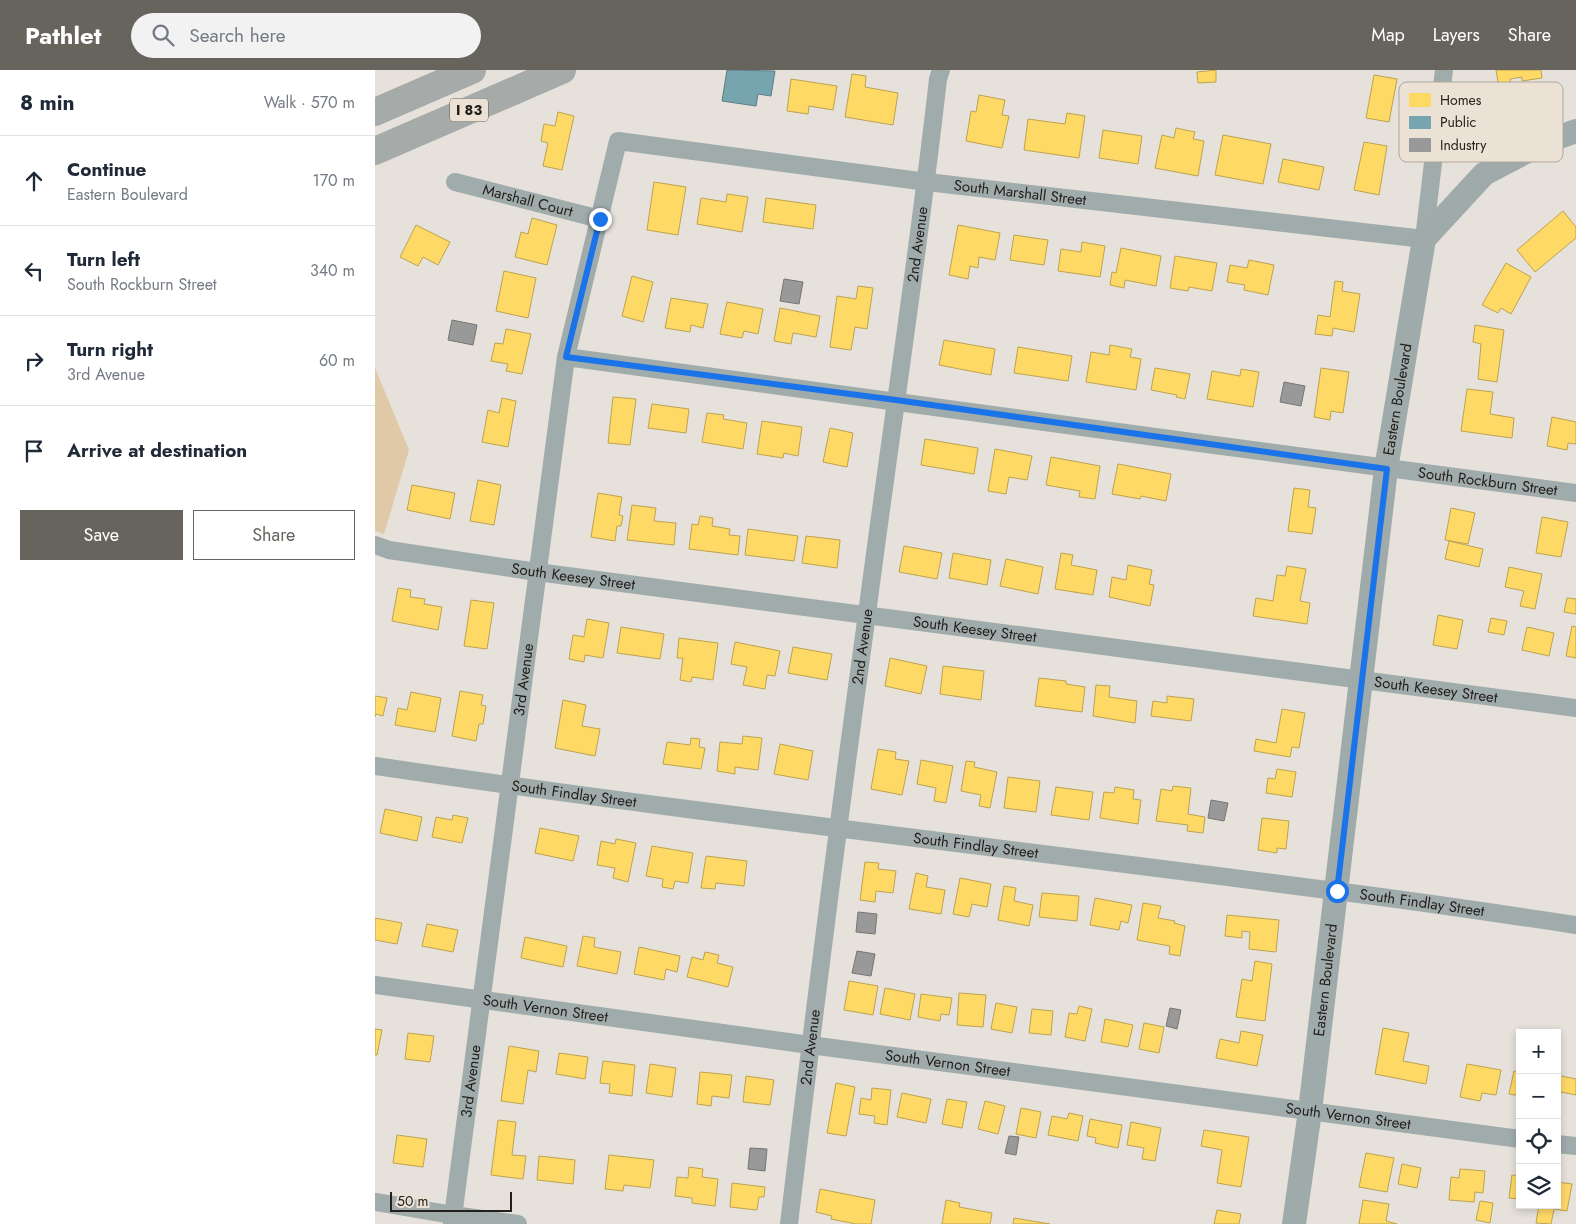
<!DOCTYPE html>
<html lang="en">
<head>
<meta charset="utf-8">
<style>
	body { margin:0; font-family:Jost,sans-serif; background:#f2f2f3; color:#1f2937 }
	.controls { position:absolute; right:15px; bottom:15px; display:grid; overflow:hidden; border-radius:0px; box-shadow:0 2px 8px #0003 }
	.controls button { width:45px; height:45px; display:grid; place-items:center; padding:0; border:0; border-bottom:1px solid #e0e1e3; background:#fff; color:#1f2937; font:25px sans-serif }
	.scale { position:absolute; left:15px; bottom:12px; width:122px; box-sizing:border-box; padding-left:5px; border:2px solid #23201b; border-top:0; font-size:14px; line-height:18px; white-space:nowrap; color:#23201b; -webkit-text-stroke:4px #ebe2d5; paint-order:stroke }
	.stop { position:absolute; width:15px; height:15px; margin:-11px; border:4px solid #1a73e8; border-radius:50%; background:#fff }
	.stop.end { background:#1a73e8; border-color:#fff; box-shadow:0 1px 5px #0008 }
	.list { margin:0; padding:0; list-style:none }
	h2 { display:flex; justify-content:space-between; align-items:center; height:65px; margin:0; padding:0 20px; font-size:21px }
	h2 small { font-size:16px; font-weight:400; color:#747a83 }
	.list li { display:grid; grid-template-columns:32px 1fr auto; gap:15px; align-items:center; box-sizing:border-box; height:90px; padding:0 20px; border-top:1px solid #e0e1e3 }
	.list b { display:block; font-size:19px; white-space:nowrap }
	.list p { margin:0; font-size:16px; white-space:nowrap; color:#747a83 }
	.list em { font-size:16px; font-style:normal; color:#747a83 }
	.actions { display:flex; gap:10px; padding:15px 20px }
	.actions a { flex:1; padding:11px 0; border:1px solid #67645e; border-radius:0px; text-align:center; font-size:18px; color:#67645e }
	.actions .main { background:#67645e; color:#fff }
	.icon { flex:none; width:28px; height:28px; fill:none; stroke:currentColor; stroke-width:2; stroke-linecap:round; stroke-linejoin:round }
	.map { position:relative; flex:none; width:1201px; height:1154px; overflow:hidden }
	header { display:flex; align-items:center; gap:30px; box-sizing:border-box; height:70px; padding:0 25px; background:#67645e; color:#fff }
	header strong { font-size:24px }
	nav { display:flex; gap:28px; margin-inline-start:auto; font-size:18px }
	.search { width:350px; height:45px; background:#f2f2f3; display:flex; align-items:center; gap:12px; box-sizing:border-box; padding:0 18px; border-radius:28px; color:#747a83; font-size:19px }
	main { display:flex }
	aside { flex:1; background:#fff }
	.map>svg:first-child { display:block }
	.green { fill:#e0c9a6 }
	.homes { fill:#ffd966; stroke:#bda250 }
	.public { fill:#76a5af; stroke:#5d7d83 }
	.industry { fill:#999; stroke:#767573 }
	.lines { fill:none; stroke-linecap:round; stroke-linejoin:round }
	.street { stroke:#a0abac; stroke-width:18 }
	.secondary { stroke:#9faaaa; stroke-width:24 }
	.highway { stroke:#a6aba9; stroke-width:28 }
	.route { stroke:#1a73e8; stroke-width:6 }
	.labels { text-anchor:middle; stroke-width:5; stroke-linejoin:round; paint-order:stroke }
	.shield { fill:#ebe2d5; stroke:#5f5a53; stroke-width:1 }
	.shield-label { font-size:14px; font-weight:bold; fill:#23201b }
	.street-label { font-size:15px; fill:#23201b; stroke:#ebe2d5 }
	.key { fill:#ebe2d5; stroke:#afa89d; stroke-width:1 }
	.key-label { font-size:14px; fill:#23201b }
</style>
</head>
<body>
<header>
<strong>Pathlet</strong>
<div class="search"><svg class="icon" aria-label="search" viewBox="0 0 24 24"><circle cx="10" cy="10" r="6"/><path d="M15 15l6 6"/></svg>Search here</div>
<nav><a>Map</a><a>Layers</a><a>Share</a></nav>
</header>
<main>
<aside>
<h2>8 min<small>Walk · 570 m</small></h2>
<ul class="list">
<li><svg class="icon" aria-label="ahead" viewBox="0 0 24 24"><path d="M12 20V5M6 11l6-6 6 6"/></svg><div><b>Continue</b><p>Eastern Boulevard</p></div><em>170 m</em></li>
<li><svg class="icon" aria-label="left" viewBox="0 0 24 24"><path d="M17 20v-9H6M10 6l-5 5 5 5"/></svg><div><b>Turn left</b><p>South Rockburn Street</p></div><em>340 m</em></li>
<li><svg class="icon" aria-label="right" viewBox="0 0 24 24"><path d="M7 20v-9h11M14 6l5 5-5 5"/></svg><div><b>Turn right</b><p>3rd Avenue</p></div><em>60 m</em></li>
<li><svg class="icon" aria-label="arrive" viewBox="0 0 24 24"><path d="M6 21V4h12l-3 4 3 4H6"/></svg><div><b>Arrive at destination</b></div></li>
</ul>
<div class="actions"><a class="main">Save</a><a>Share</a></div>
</aside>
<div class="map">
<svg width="1201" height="1154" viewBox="0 0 1201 1154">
	<rect width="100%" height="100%" fill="#e6e1da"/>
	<path class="green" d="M0,298L34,380L9,464L0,461Z"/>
	<path class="homes" d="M841,0V12L823,13L822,2Z
		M1121,0H1166L1167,8L1147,11V7L1135,9L1136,16L1124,18Z
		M477,4L491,6L490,17L523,23L518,55L470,47Z
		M999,5L1022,9L1014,52L991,48Z
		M416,9L462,16L458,40L434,36L433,44L412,41Z
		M604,25L630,30L627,45L634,46L627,78L591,71L596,41L601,42Z
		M183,42L199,46L187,100L168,96L173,73L166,71L169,54L180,56Z
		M692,43L710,46L704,88L649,80L653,49L690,54Z
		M801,58L820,62L818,69L829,71L823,106L780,98L787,65L799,68Z
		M728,60L767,66L763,94L724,88Z
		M848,65L896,74L888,114L840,105Z
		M989,72L1012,76L1004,125L979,120Z
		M908,89L949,97L944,120L903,112Z
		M279,112L311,117L303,165L272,160Z
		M352,124L373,127L367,162L322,154L326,128L351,132Z
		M391,128L441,135L438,159L388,152Z
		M1188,141L1201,157V168L1160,202L1142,180Z
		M157,148L182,155L172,195L140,187L146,162L153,164Z
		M41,155L75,172L63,195L48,187L43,196L25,187Z
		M583,155L625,163L620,190L604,187L603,198L595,196L593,209L574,205Z
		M639,165L673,170L669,195L635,190Z
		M707,172L730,176L725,207L683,201L686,179L706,182Z
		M746,178L786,186L781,216L750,210L749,218L735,215L737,202L741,203Z
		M800,186L842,193L837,221L814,217L813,221L795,218Z
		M874,190L899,195L893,225L869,220L870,215L852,212L855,195L872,198Z
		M1131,193L1156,207L1136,244L1126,238L1123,243L1107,235Z
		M129,201L161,208L153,248L121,241Z
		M257,206L278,212L268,252L247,246Z
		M960,211L968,212L967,221L985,224L979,262L958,258L957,266L940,264L943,245L955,247Z
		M483,216L498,218L492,259L480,257L476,280L455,277L462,226L481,229Z
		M296,228L333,234L328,258L316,255L315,262L290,258Z
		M352,232L388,239L383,264L369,261L367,268L345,264Z
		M405,238L445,246L441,267L418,263L416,274L399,271Z
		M1100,255L1129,260L1122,312L1103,309L1106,274L1098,272Z
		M131,259L156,264L147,304L131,301L133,294L116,291L120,273L128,274Z
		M569,270L620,279L616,305L564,295Z
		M735,275L757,279L755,287L766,289L761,320L711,312L716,282L734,285Z
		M643,277L697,286L693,311L639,303Z
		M780,298L815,304L810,329L801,327L802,325L776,320Z
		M946,298L974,302L968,343L956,341L955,350L939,347Z
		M866,299L884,302L878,337L832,329L837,301L865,306Z
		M1092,319L1118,322L1115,344L1139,348L1137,368L1086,361Z
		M238,327L261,329L255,375L233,373Z
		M127,328L141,331L133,377L107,372L113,340L124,343Z
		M277,334L314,339L311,363L273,358Z
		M332,343L349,345L348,349L372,353L368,379L327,372Z
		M1177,347L1201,352V374L1193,373L1192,380L1172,376Z
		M387,351L427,357L423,386L409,383L408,388L382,384Z
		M455,358L478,363L472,397L448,392Z
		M550,369L603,378L599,404L546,395Z
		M620,379L657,386L652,410L634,407L631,424L613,421Z
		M676,387L725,396L720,429L704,427L705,421L671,415Z
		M743,394L796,404L791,431L766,426L765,429L737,424Z
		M103,410L126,415L119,455L95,451Z
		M37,415L80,423L75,449L32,440Z
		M919,418L935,420L933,437L941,438L937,464L913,461Z
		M223,423L247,427L244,445L248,446L246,456H242L240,471L216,467Z
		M257,435L281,438L279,451L301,453L299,475L252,470Z
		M1076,438L1100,443L1093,474L1070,470Z
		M325,446L338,448L337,456L355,459L354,465L365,466L363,485L314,479L317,454L323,455Z
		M1167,447L1193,452L1186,487L1161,483Z
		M373,459L423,466L419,491L370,485Z
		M431,466L465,470L462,498L427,493Z
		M1074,471L1108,479L1104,497L1070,489Z
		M529,476L567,483L562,509L524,502Z
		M578,483L616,490L612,515L574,508Z
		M686,483L698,485L696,495L722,500L718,525L680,519Z
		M631,489L668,497L663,524L625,516Z
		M753,495L777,500L774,514L779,515L775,536L734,527L737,507L751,510Z
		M912,496L931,499L925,531L935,533L932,554L878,546L881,528L898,531L902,505L910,506Z
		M1134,497L1167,504L1160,539L1145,536L1149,521L1130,517Z
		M23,518L36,520L35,527L50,529L49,534L67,537L63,560L17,551Z
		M1192,528L1201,529V544L1189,542Z
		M96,530L119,533L112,579L89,576Z
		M1063,545L1088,550L1082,579L1058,575Z
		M1116,548L1132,551L1129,565L1113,562Z
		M212,549L234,553L228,588L210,585L209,592L194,589L198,565L209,567Z
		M1197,556L1201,557V588L1191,586Z
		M246,557L289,564L285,589L242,583Z
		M1152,557L1179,563L1174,586L1147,580Z
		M304,568L343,573L338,610L317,607L316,612L305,610L308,588H302Z
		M360,572L405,581L400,606L392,605L390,619L368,615L372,597L356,594Z
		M418,577L457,584L452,610L413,603Z
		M515,588L552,596L546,624L510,616Z
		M568,596L609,601L606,630L565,624Z
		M664,608L691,611V614L710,617L707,642L660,636Z
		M721,615L735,616L734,627L762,631L760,653L718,646Z
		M85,621L108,625L106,635L111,636L108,654H104L101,671L77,666Z
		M36,622L66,628L60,662L20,655L23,638L32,640Z
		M0,626L12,628L8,646L1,644L0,647Z
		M792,626L819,629L816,651L776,646L778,631L792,633Z
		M188,630L211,635L207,656L225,659L220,686L180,678Z
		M907,639L930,643L924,678L917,677L915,687L879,681L881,669L901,673Z
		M368,666L387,668L383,700L360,697V704L342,701L345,672L367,674Z
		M316,668L325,669L324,677L330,678L326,699L288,694L292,672L315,675Z
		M405,674L438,681L433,710L399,704Z
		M503,679L521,682L520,689L534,691L527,725L496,719Z
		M546,690L578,696L571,733L559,731L561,718L542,714Z
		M591,691L600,692L599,697L622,702L615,738L604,736L606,725L586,721Z
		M902,699L921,702L917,727L891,723L893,708L900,709Z
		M633,707L665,711L661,742L629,738Z
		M798,716L816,718L813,744L830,747L828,763L812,761L813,755L781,751L786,719L797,721Z
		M681,717L718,722L714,750L676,745Z
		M740,717L759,720L758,729L766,730L763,754L725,748L729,722L739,723Z
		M10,739L47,747L42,771L5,763Z
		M78,745L93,748L87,773L57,767L61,747L77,750Z
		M887,748L914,751L911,779L902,778V783L883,780Z
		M165,758L204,766L198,791L160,783Z
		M241,769L261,773L253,812L238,808L240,798L222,795L226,771L240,774Z
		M277,776L318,783L313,813L300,811L298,819L287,817L288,809L271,806Z
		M331,786L372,791L369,816L341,813L340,819L326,818Z
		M490,792L504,793L503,799L521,801L518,823L501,821L500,832L485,830Z
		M541,803L553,806L551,817L570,820L566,844L534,839Z
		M585,808L616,814L612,837L597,834L594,847L578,844Z
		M629,816L641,818L639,831L658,835L654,856L623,850Z
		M667,823L704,826L702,851L664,847Z
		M720,828L757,835L753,853L746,851L744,860L715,855Z
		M768,833L786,836L783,848L800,851L799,853L810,856L805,886L794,884L795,876L762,870Z
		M852,845L904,850L901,882L874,879L875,862L867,861V868L850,866Z
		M0,848L27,853L22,874L0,870Z
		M52,854L83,860L78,882L47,876Z
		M208,866L220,868L219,877L246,882L242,904L202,896Z
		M150,867L192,876L188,897L146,888Z
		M264,877L305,886L302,902L291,899L289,910L259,904Z
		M330,882L344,885L342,893L358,897L353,917L312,907L317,887L328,890Z
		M880,891L897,894L890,951L861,947L867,909L877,911Z
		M474,911L503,916L498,945L469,940Z
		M510,918L540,924L535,950L505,944Z
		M584,923L611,925L608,957L582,955Z
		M546,924L577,928L574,945L566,944L565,951L543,947Z
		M621,933L642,937L637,963L616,959Z
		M704,936L717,939L710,971L690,967L694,943L702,944Z
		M657,939L678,941L676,965L654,963Z
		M730,949L758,955L753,977L726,972Z
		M769,953L789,957L784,983L764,979Z
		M1008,958L1034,963L1028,991L1054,996L1051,1014L1000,1004Z
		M0,959L7,960L2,985H0Z
		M866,961L888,965L882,996L841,988L845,969L864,973Z
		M33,963L59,966L55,992L30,989Z
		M134,976L164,981L161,1002L153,1000L148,1034L126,1031Z
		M184,983L213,987L210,1009L181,1004Z
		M228,991L260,995L257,1026L234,1023L235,1014L225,1013Z
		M275,994L301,998L297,1027L271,1023Z
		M1092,994L1126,1000L1121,1025L1107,1023L1105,1031L1085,1027Z
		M1139,1001L1145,1002V1026L1134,1024Z
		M325,1002L357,1005L354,1028L337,1026L336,1036L322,1034Z
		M1182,1005L1201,1009V1025L1186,1022L1184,1032H1182Z
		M371,1006L399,1010L395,1035L368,1032Z
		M461,1013L480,1017L471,1066L452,1063Z
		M497,1018L516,1020L512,1055L499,1053L500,1046L484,1044L486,1028L496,1030Z
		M527,1023L556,1029L551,1053L522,1047Z
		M572,1029L592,1032L587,1058L567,1054Z
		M610,1031L630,1036L623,1064L603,1059Z
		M646,1038L666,1042L661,1068L641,1064Z
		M694,1043L708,1046L703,1071L673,1065L677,1046L692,1049Z
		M715,1049L747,1055L743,1078L720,1073L721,1068L712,1066Z
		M123,1050L141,1052L137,1085L151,1086L148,1109L116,1105Z
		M756,1052L786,1058L780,1091L767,1089L769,1078L752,1075Z
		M829,1060L874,1067L866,1117L842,1113L847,1080L826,1076Z
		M22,1065L52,1069L48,1097L18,1093Z
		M991,1083L1019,1088L1012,1122L984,1117Z
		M234,1085L279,1090L275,1118L249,1115L248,1121L230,1119Z
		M164,1086L200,1090L198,1114L162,1110Z
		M1027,1094L1046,1098L1042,1118L1023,1114Z
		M314,1097L328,1099L327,1107L343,1109L340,1136L317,1133V1128L300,1126L302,1107L313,1108Z
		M1085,1099L1110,1101L1108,1123L1100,1122L1099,1132L1074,1130L1076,1107L1084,1108Z
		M1137,1105L1145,1106V1129L1134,1128Z
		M1182,1112L1197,1114L1192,1141L1179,1139L1176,1154L1161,1153L1164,1135H1182Z
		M357,1113L390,1117L389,1127H384L382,1140L355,1137Z
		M445,1119L500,1130L496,1154H481L456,1149L457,1146L441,1142Z
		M571,1130L585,1133L584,1137L617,1143L615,1154H567Z
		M988,1130L1014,1134L1011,1151L1022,1154H984Z
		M1105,1131L1118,1133L1115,1153L1101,1150Z
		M842,1140L866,1144L864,1154H839Z
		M639,1148L675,1154H638Z"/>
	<path class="public" d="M352,0L400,1L396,26L383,24L381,36L347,31Z"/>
	<path class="industry" d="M409,209L428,212L424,234L405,231Z
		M77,250L102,255L98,275L73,270Z
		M909,312L930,316L926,336L905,332Z
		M836,730L853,733L849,751L833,748Z
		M483,842L502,844L500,864L481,862Z
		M482,881L500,884L496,906L477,903Z
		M795,938L806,940L802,959L791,956Z
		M634,1066L644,1067L641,1085L630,1083Z
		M375,1078L392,1079L390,1101L373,1099Z"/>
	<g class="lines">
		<g class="street">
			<path id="s1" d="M80,112L225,149"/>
			<path id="s2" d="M191,287C528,331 864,380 1201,423"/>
			<path id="s3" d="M0,475L14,480L162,502L1201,638"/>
			<path id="s4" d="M0,696C319,743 640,779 960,821C1040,831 1121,843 1201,855"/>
			<path id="s5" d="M0,915L435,975L1145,1069"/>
			<path d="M1182,1074L1201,1076"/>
			<path d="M0,1132L78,1145L143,1154"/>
			<path id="s6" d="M77,1154L191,287L243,71L552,112L1049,169L1069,0"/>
			<path id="s7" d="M414,1154C438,950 464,747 492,544C515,366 543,188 563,9L566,0"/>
		</g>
		<path class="secondary" id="s8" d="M919,1154L935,1041L1011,399L1049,169L1109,104L1168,73L1201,61"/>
		<path class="highway" d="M0,42L97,0
			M0,81L187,0"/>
	</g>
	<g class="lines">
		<path class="route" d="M225,149L191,287L521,330L1012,399L962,821"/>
	</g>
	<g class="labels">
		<rect class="shield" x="75" y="28.5" width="38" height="23" rx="4"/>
		<g class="shield-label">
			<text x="94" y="45">I 83</text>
		</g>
		<g class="street-label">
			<text dy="5" stroke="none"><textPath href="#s6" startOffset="1502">South Marshall Street</textPath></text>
			<text dy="5" stroke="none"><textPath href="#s1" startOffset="75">Marshall Court</textPath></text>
			<text dy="5" stroke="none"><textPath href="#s7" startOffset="988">2nd Avenue</textPath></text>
			<text dy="5" stroke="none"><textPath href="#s8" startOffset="831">Eastern Boulevard</textPath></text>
			<text dy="5" stroke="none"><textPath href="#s2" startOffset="930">South Rockburn Street</textPath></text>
			<text dy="5" stroke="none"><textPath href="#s3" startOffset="201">South Keesey Street</textPath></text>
			<text dy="5" stroke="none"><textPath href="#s3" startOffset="606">South Keesey Street</textPath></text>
			<text dy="5" stroke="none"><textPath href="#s7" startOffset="582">2nd Avenue</textPath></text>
			<text dy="5" stroke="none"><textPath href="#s6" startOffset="549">3rd Avenue</textPath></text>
			<text dy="5" stroke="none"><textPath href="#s3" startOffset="1071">South Keesey Street</textPath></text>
			<text dy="5" stroke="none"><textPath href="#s4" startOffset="201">South Findlay Street</textPath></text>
			<text dy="5" stroke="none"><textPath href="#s4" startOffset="606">South Findlay Street</textPath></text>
			<text dy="5" stroke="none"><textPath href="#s4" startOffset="1056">South Findlay Street</textPath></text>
			<text dy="5" stroke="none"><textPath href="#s8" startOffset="246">Eastern Boulevard</textPath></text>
			<text dy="5" stroke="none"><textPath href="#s5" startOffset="172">South Vernon Street</textPath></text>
			<text dy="5" stroke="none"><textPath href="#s7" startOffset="178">2nd Avenue</textPath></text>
			<text dy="5" stroke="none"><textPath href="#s5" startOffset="578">South Vernon Street</textPath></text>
			<text dy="5" stroke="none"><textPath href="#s6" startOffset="144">3rd Avenue</textPath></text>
			<text dy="5" stroke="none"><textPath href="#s5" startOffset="982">South Vernon Street</textPath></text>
		</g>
	</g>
	<rect x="1024" y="12" width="164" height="80" rx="8" class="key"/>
	<rect x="1034" y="23" width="22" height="14" fill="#ffd966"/>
	<rect x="1034" y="46" width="22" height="13" fill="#76a5af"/>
	<rect x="1034" y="68" width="22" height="14" fill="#999"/>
	<g class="key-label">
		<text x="1065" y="35">Homes</text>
		<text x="1065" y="57">Public</text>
		<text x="1065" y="80">Industry</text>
	</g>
</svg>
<div class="controls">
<button>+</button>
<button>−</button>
<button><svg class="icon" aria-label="locate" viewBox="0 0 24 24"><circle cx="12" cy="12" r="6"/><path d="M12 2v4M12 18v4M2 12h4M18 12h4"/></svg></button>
<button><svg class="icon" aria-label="layers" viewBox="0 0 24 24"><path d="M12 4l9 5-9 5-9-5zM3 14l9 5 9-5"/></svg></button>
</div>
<div class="scale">50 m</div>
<div class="stop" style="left:962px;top:821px"></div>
<div class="stop end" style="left:225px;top:149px"></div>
</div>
</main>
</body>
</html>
